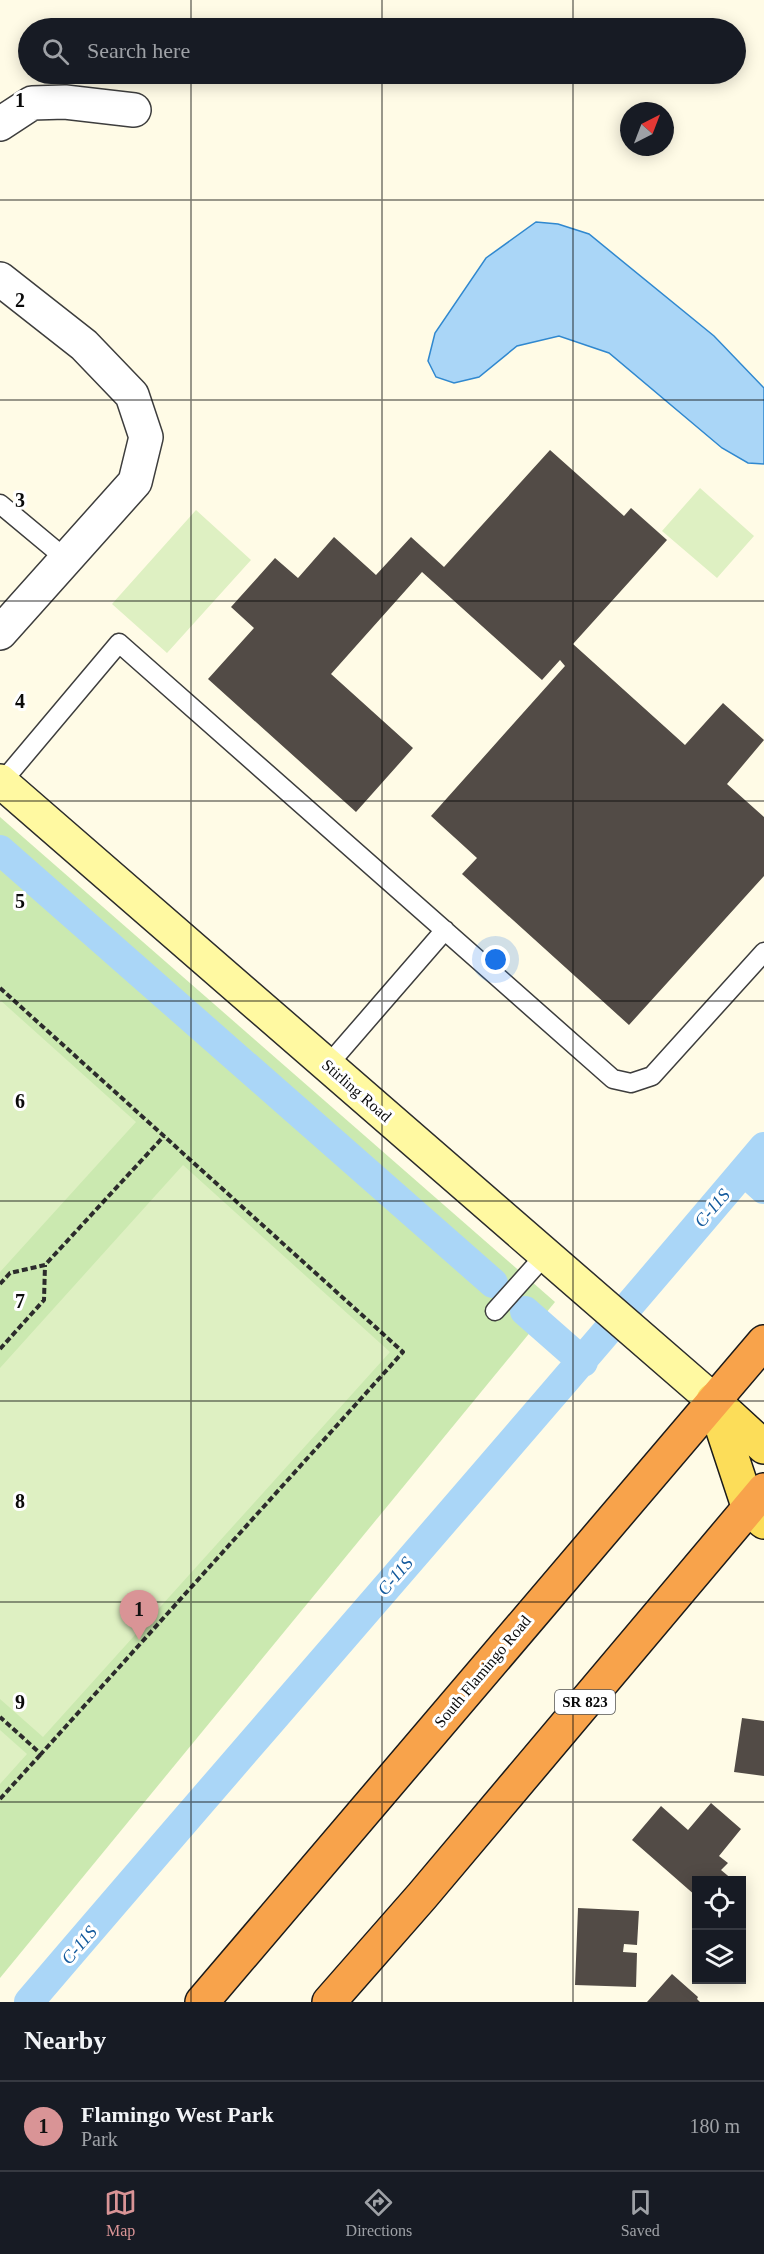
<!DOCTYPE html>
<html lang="en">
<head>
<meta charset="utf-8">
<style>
	body { margin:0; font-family:"Times New Roman",serif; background:#20242c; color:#f1f3f6 }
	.controls { position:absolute; right:18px; bottom:18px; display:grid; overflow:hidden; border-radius:0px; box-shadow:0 3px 15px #0003 }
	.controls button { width:54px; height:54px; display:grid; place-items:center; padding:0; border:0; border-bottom:2px solid #363941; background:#171b24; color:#f1f3f6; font:30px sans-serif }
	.compass { position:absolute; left:620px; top:102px; width:54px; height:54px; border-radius:50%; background:#171b24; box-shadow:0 3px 15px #0003; rotate:42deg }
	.you { position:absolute; left:496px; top:960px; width:21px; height:21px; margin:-15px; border:4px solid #fff; border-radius:50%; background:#1a73e8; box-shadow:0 0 0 9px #1a73e833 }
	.badge { display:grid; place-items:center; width:39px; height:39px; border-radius:50%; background:#d99496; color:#111; font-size:20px; font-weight:700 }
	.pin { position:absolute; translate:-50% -50px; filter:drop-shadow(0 2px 3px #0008) }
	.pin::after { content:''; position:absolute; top:32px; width:21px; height:18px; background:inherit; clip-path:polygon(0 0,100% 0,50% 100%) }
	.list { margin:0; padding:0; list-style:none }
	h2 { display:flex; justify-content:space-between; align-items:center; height:78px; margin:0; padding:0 24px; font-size:26px }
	h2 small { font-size:20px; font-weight:400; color:#9ea1a6 }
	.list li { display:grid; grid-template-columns:39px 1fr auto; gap:18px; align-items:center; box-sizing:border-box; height:90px; padding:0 24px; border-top:2px solid #363941 }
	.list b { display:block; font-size:22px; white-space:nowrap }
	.list p { margin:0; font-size:20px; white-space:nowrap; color:#9ea1a6 }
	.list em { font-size:20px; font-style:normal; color:#9ea1a6 }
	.icon { flex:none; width:33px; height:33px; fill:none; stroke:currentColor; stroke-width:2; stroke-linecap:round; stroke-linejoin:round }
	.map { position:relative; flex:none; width:764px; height:2002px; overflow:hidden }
	.search { position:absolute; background:#171b24; box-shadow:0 3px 15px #0003; left:18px; right:18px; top:18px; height:66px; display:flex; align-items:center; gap:15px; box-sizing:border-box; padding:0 21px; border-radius:33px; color:#9ea1a6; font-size:22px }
	.sheet { height:168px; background:#171b24 }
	nav { display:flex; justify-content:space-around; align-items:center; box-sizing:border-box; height:84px; border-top:2px solid #363941; background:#171b24; font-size:16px; color:#9ea1a6 }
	nav a { display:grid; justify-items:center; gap:3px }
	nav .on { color:#d99496 }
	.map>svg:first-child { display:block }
	.green { fill:#cbe9b0 }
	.pitch { fill:#def0c2 }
	.water { fill:#aad6f7; stroke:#3088cf; stroke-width:1.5 }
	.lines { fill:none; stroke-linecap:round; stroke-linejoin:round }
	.canal { stroke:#aad6f7; stroke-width:30 }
	.building { fill:#524b46 }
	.lane-casing { stroke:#3d3d3d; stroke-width:21 }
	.street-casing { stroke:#3d3d3d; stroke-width:36 }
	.secondary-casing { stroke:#2c2c2c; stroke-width:36 }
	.primary-casing { stroke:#1b1b1b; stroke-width:36 }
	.highway-casing { stroke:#1b1b1b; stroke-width:36 }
	.path { stroke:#2c2c2c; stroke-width:4; stroke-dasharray:6 3; stroke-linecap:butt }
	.lane { stroke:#fff; stroke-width:18 }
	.street { stroke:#fff; stroke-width:33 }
	.secondary { stroke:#fff9a1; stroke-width:33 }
	.primary { stroke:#fcdd59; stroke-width:33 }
	.highway { stroke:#f8a34b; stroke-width:33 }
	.grid { fill:none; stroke:#0a0a0a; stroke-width:1.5; stroke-opacity:0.55 }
	.labels { text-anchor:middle; stroke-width:6; stroke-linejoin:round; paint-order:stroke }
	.shield { fill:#fff; stroke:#545454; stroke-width:1.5 }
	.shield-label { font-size:15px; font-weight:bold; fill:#0a0a0a }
	.street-label { font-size:16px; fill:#0a0a0a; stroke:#fff }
	.water-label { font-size:18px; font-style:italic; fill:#12599c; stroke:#fff }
	.grid-label { font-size:20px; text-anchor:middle; font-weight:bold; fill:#0a0a0a; stroke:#fff; stroke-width:6; stroke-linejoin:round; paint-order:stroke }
</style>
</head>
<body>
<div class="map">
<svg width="764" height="2002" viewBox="0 0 764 2002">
	<rect width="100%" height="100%" fill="#fffbe6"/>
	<path class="green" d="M0,817L555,1302L0,1978Z"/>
	<path class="pitch" d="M700,488L754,536L717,578L662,531Z
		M196,510L251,560L167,653L112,604Z
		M0,1000L136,1122L0,1272Z
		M183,1165L390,1352L43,1737L0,1699V1368Z
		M0,1730L27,1754L0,1784Z"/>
	<path class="water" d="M536,222L558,224L589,234L714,336L764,388V464L748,463L722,448L609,353L559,336L517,346L479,377L454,383L436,377L428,361L435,333L486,258Z"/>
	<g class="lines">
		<path class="canal" d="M0,850L493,1283
			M744,1171L764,1189
			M525,1311L583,1362
			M29,2002C273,1716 522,1434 764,1147"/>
	</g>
	<path class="building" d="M550,450L624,516L631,508L667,540L573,644L685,745L723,703L764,740L727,784L764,817V876L629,1025L462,874L477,858L431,816L565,666L560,660L542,680L422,572L331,674L413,748L356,812L208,679L254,628L231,607L275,558L298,578L334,537L376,575L411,537L444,567Z
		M742,1718L764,1721V1776L734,1772Z
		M711,1803L741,1829L719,1856L728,1863L721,1870L733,1880H696V1896L632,1840L661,1806L688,1830Z
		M578,1908L639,1911L637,1945L624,1944L623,1952L637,1953L636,1987L575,1985Z
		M672,1974L698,1997L697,1999L700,2002H647Z"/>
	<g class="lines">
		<g class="lane-casing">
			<path id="lane" d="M0,504L66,559
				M2,782L119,643L613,1079L631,1083L652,1076L764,952
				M328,1065L445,930
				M495,1311L546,1254"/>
		</g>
		<g class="street-casing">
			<path id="street" d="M0,124L32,103L65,102L134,110
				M0,279L84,345L132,395L146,437L135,482L0,633"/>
		</g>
		<g class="secondary-casing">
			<path id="secondary" d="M0,781L713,1400"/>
		</g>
		<g class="primary-casing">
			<path id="primary" d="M713,1400L749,1509L764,1522
				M715,1402L764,1447"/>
		</g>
		<g class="highway-casing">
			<path id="highway" d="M202,2002L764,1342
				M329,2002L422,1896L764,1490"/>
		</g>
		<path class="path" d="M0,988L403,1352L41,1754L0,1717
			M0,1284L10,1273L45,1265L164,1136
			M0,1349L44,1300L45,1265
			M0,1799L41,1754"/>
		<use href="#lane" class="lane"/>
		<use href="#street" class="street"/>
		<use href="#secondary" class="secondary"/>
		<use href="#primary" class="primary"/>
		<use href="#highway" class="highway"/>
	</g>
	<path class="grid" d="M191,0V28M382,0V28M573,0V28M191,74V2002M382,74V2002M573,74V2002M0,200H764M0,400H764M0,601H764M0,801H764M0,1001H764M0,1201H764M0,1401H764M0,1602H764M0,1802H764"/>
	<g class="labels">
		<rect class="shield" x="555" y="1690" width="60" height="24" rx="4.5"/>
		<g class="shield-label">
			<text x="585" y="1707">SR 823</text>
		</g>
		<g class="street-label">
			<text transform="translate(357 1090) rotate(41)" y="6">Stirling Road</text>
			<text transform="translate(482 1671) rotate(-50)" y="6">South Flamingo Road</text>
		</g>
		<g class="water-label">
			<text transform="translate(712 1208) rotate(-49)" y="6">C-11S</text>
			<text transform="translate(395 1576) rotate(-49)" y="6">C-11S</text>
			<text transform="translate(79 1945) rotate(-49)" y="6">C-11S</text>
		</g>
	</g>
	<g class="grid-label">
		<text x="20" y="107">1</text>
		<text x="20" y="307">2</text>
		<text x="20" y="507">3</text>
		<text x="20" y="708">4</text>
		<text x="20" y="908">5</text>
		<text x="20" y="1108">6</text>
		<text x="20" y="1308">7</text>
		<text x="20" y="1508">8</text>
		<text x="20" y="1709">9</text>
	</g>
</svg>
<div class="controls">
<button><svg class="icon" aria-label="locate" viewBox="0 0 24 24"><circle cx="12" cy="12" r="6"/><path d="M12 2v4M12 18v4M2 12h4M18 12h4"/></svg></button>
<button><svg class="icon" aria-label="layers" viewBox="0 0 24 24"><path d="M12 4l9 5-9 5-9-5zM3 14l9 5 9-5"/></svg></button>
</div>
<svg class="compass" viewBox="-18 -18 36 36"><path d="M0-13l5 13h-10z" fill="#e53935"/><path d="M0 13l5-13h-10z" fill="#9ea1a6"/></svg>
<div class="you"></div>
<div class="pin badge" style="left:139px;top:1640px">1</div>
<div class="search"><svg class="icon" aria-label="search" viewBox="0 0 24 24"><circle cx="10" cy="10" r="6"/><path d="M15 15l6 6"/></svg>Search here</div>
</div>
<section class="sheet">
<h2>Nearby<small></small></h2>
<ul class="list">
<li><span class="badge">1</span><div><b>Flamingo West Park</b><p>Park</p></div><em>180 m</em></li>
</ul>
</section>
<nav>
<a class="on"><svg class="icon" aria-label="map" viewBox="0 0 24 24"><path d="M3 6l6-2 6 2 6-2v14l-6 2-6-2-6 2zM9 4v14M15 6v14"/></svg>Map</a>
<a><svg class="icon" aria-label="directions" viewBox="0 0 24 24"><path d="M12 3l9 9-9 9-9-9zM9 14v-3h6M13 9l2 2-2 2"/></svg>Directions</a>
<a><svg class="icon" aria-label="saved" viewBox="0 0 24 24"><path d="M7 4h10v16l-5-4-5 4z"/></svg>Saved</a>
</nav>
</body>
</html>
